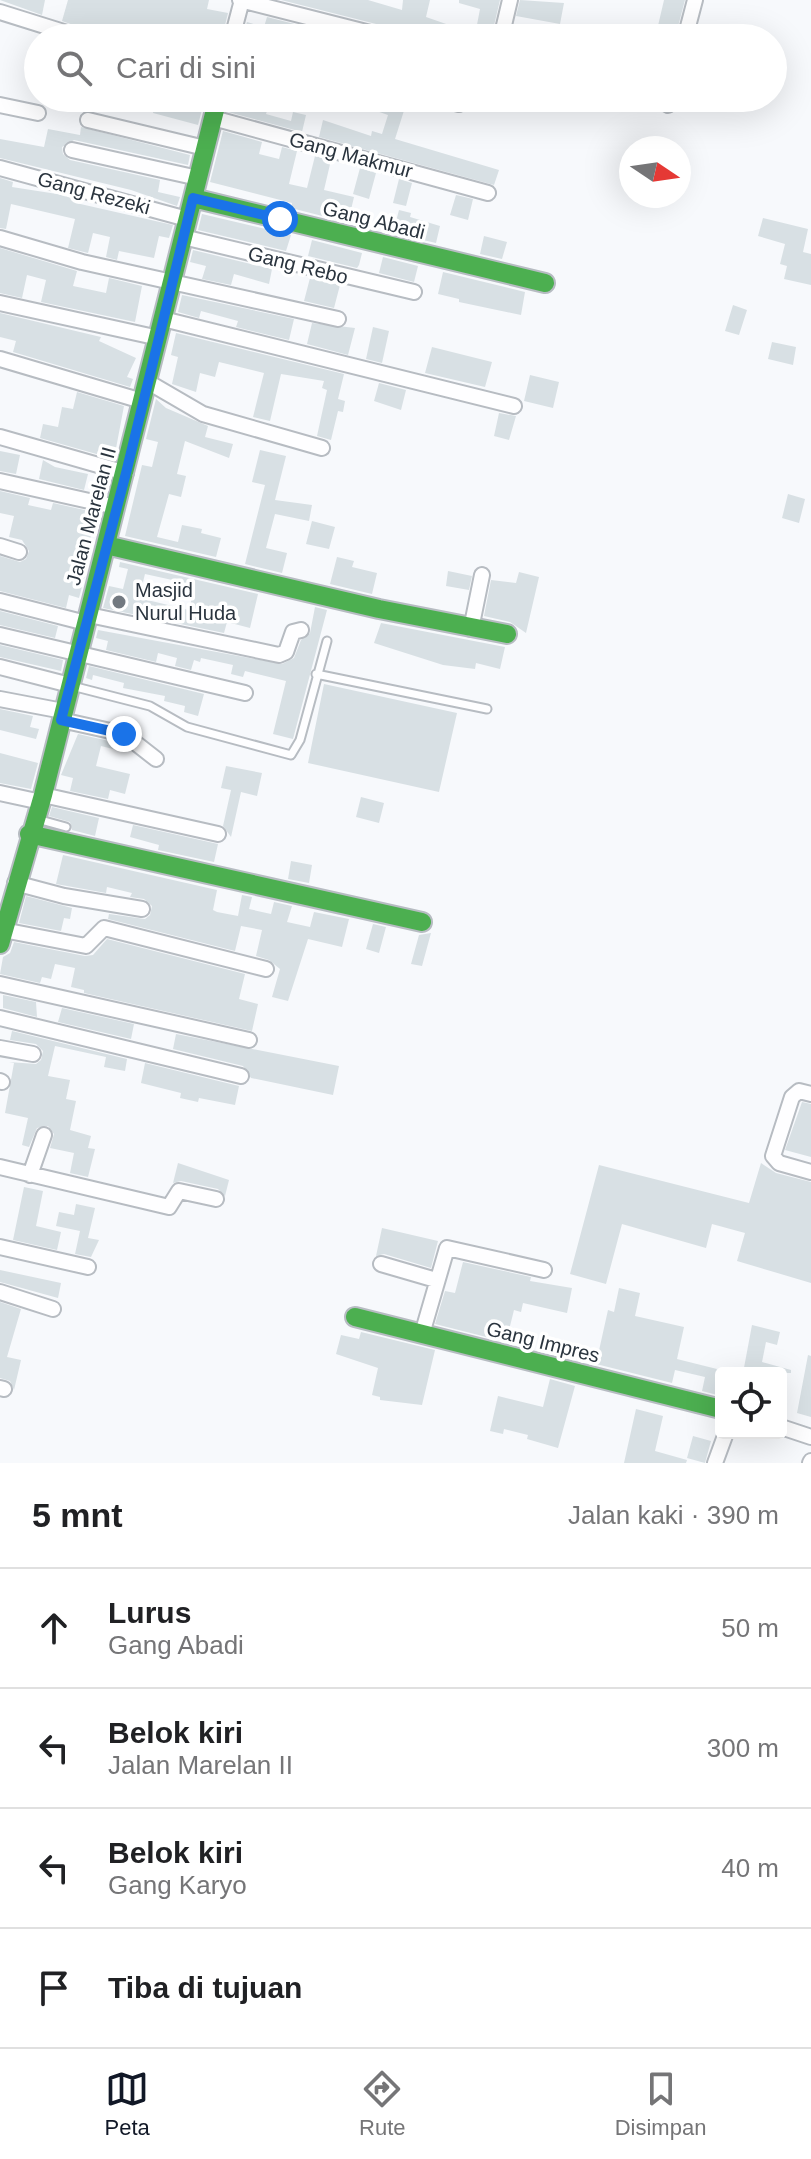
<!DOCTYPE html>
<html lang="id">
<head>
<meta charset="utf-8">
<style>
	body { margin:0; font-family:Arial,sans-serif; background:#f6f6f6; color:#202124 }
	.controls { position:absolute; right:24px; bottom:24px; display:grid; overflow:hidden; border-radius:8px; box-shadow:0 8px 32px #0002 }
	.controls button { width:72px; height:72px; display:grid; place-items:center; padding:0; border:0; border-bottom:2px solid #e0e0e0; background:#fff; color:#202124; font:40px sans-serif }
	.compass { position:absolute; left:619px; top:136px; width:72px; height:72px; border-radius:50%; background:#fff; box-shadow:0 8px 32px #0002; rotate:103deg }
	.stop { position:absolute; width:24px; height:24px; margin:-18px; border:6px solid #1a73e8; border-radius:50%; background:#fff }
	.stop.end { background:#1a73e8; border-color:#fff; box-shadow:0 2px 8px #0008 }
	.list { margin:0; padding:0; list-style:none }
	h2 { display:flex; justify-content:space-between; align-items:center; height:104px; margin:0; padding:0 32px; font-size:34px }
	h2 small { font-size:26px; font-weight:400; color:#757577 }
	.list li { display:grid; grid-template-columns:52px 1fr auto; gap:24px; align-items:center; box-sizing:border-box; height:120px; padding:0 32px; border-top:2px solid #e0e0e0 }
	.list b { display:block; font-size:30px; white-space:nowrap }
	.list p { margin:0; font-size:26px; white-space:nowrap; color:#757577 }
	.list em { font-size:26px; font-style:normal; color:#757577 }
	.icon { flex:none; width:44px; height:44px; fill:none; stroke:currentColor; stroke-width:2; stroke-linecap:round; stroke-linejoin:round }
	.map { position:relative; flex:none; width:811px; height:1463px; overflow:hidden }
	.search { position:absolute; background:#fff; box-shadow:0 8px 32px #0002; left:24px; right:24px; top:24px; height:88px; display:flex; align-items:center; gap:20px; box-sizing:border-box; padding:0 28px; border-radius:44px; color:#757577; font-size:30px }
	.sheet { height:584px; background:#fff }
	nav { display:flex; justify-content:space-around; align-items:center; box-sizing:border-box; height:112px; border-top:2px solid #e0e0e0; background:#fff; font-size:22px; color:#757577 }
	nav a { display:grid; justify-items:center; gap:4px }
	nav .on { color:#111827 }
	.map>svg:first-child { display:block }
	.building { fill:#d8e0e4; fill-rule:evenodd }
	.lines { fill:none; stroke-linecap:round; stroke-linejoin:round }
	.lane-casing { stroke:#b7bcc2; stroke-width:11 }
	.street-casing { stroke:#b7bcc2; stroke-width:18 }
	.fast-casing { stroke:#b7bcc2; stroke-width:22 }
	.lane { stroke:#fefeff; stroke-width:7 }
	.street { stroke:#fefeff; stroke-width:14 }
	.fast { stroke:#4caf50; stroke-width:18 }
	.route { stroke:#1a73e8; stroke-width:10 }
	.poi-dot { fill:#727980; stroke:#fff; stroke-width:3 }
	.labels { text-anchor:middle; stroke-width:7; stroke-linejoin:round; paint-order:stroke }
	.street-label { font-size:20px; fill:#2a343e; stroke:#fff }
	.poi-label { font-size:20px; fill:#2a343e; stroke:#fff; text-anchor:start }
</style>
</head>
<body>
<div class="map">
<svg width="811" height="1463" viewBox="0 0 811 1463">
	<rect width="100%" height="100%" fill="#f7f9fc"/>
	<path class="building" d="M0,0H45L42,15Z
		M68,0H209L207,9L228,13L224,29L204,24L200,38H114L115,34L97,29L96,33L62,21Z
		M281,0H368L402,10L403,0H430L426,17L449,25L445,38H404L392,28Z
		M459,0H500L492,34L476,30L480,9L459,3Z
		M520,0L564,3L560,24L516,16Z
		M664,0H685L675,38H643L645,27L657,30Z
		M267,17L349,38H242L247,22L264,27Z
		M137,98H205L198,125L153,113L154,106L137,102Z
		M231,98L270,102L266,114L291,121L293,112L306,115L302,132L228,112Z
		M339,98H408L395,139L499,170L494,185L319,137L323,120L371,136L372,131L382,134L388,115Z
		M81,127L190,155L188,165L74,140L62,147L63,154L70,160L160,180L158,192L180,197L177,206L131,190L0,158V139L44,147L48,129L80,135Z
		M223,131L262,142L259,154L279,159L282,147L297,151L289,184L307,188L315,156L331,160L324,190L354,197L350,214L340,212L338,220L291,208L292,203L210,182Z
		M360,168L376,173L369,199L353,194Z
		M0,178L13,182L12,187L57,194L77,199L76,203L173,225L169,238L159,236L154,258L119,251L117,260L106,257L110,237L93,233L88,253L68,248L75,219L11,204L6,229L0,228Z
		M399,179L412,183L406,206L393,203Z
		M456,195L473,199L468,220L450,215Z
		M399,210L411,213L410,217L440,226L436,243L393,233Z
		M202,214L291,235L286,251L198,230Z
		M763,218L808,229L803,252L811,254V285L784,279L787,266L780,264L785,244L758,236Z
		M484,236L507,242L502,259L480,254Z
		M312,240L362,253L359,265L357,268L308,256Z
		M0,248L77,271L73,286L106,293L109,278L142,286L135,322L41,302L46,280L27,275L22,298L0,293Z
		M193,250L272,269L269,284L234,274L231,285L202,279L206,266L190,262Z
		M383,257L418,266L414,282L379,273Z
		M443,272L525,292L521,315L459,302V299L438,294Z
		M310,278L340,285L334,308L304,301Z
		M182,295L294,319L289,340L236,327L238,321L201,311L199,318L178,312Z
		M733,305L747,310L739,335L725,331Z
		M0,313L101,337L99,341L136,358L127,377L133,379L130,387L13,352L16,341L0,337Z
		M312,323L355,328L348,355L307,344Z
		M373,327L389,331L382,363L366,359Z
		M176,333L344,374L338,399L345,401L343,412L338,411L331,440L317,436L327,390L322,388L324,381L281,374L270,421L253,417L264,373L219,362L215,377L200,373L196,392L172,384L178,357L171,355Z
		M772,342L796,347L793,365L768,359Z
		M432,347L492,362L485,387L425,373Z
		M530,375L559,382L553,408L524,401Z
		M379,383L406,390L401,410L374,401Z
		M77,392L124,406L114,459L40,438L43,424L58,427L62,407L73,409Z
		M156,399L166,408L208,426L205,437L233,444L229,458L185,441L177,474L186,476L181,497L169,494L157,537L178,542L182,525L202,529L201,533L221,538L216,557L125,536L142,465L152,467L158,442L146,439Z
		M499,413L516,416L509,440L494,436Z
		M260,450L286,456L275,500L312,505L309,521L275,514L266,548L287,553L282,573L245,564L265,485L252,482Z
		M0,451L20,455L16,474L0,471Z
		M43,460L55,467L88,474L84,490L39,479Z
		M0,491L30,498L28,505L51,510L53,503L98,513L95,536L91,535L88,549L78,547L73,568L86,571L79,598L69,595L66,608L0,591V556L20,562L26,559L29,551L22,540L9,537L14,516L0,513Z
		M788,494L805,499L799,523L782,518Z
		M312,521L335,527L329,549L306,544Z
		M337,557L354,561L352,567L377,573L372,594L330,584Z
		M120,562L258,594L250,628L227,622L224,633L103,608L109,586L123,589L128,569L119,567ZM145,574L195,585L189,610L139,598Z
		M448,571L472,576L469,590L446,586Z
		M519,572L539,577L526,633L510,622L484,616L491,580L516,583Z
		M315,607L327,610L293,739L273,734L286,681L245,671L243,677L231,674L233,665L201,658L200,662L194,660L191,670L175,666L177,658L158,653L156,662L106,650L108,641L96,638L98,630L282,664L294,658L301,640L310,633Z
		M0,611L58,626L55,638L0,625Z
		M381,623L505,647L500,669L476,663L475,669L443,665L374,643Z
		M0,645L63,660L61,671L0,657Z
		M89,666L204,694L198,716L184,712L185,706L164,701L165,696L123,688L124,683L93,675L92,680L86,678Z
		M324,684L457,713L439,792L308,763Z
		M0,709L33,716L30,727L39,729L36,739L0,730Z
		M78,734L118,743L117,750L101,746L96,766L130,774L125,794L110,790L108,799L70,791L73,778L61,775Z
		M0,753L38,763L31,789L0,783Z
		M226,766L262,773L257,796L241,792L231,837L223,826L231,790L221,788Z
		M361,797L384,803L379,823L356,817Z
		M52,807L99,818L95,836L72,830L70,822L49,816Z
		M133,825L218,844L214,862L158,850L159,845L130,837Z
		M63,855L217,890L213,910L217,912L238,916L242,895L252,897L249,909L271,914L274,902L292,906L287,922L310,927L314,912L349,919L342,947L308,939L288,1001L272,997L280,969L269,960L256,956L262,930L241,926L235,951L108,919L109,914L145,919L150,915L152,906L144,899L130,897L132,893L107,887L106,893L56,884Z
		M291,861L312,865L309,883L288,879Z
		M26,896L72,908L70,919L64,918L61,931L19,923Z
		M373,924L386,927L379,953L366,949Z
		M431,933L422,966L411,964L419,935Z
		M107,939L245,974L239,999L258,1004L252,1031L84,993V990L71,987L75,968L55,964L51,979L42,977L40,983L0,974L3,957L10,953L14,942L85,956L93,955Z
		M3,995L36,1002L37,1017L3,1008Z
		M62,1008L134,1024L131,1039L58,1022Z
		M12,1031L127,1059L125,1071L104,1067L106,1057L55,1046L48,1076L70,1080L66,1099L76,1101L70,1130L91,1136L88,1148L95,1149L88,1177L70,1173L74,1153L50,1148L54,1134L48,1126L37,1128L29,1147L22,1145L28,1118L5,1113L14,1063L9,1062L36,1064L41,1060L43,1051L36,1044L10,1040Z
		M176,1034L339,1066L333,1095L251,1078L243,1066L173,1049Z
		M145,1063L239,1086L235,1105L199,1098L198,1102L180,1098L181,1093L141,1083Z
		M802,1102L811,1104V1157L785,1150Z
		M178,1163L229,1180L225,1196L218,1189L181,1181L173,1183Z
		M761,1163L776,1173L811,1182V1283L737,1261L745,1233L712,1224L706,1248L622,1224L606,1284L570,1274L599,1165L749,1203Z
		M24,1187L43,1191L36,1226L61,1232L57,1250L13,1240Z
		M76,1204L95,1208L88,1238L99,1240L91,1257L75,1254L80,1231L56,1226L59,1212L74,1215Z
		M382,1228L438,1241L431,1268L384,1254L376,1256Z
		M463,1262L531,1277L530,1281L572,1288L567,1313L523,1303L521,1312L514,1310L506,1342L435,1324L445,1291L455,1293Z
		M0,1270L61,1283L58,1298L0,1282Z
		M619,1288L640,1293L635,1316L684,1327L677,1359L721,1370V1396L702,1391L705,1377L675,1370L672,1383L596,1364L608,1310L614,1312Z
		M0,1302L21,1309L7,1357L21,1360L14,1390L10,1381L0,1378Z
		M752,1325L780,1332L777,1345L766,1342L762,1362L791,1370V1373H743Z
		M361,1332L435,1350L422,1405L380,1400V1397L372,1395L378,1368L336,1354L341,1335L359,1339Z
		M808,1355L811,1356V1417L797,1413Z
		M550,1379L575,1386L558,1448L527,1439L528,1435L504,1429L503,1434L490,1431L498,1396L543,1407Z
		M636,1409L663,1416L655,1451L687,1460L686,1463H624Z
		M693,1436L711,1441L705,1463L687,1458Z"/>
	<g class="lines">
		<g class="lane-casing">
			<path id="lane" d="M316,674L487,709
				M72,686L150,706L187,727L291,755L300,740L327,641
				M37,819L66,827"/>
		</g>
		<g class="street-casing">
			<path id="street" d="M240,0L390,38
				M0,12L83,38
				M232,38L242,0
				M501,38L510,0
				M685,38L695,0
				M437,98L459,104
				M0,105L38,113
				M668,105L670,98
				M213,118L488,193
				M88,120L205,148
				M72,150L198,178
				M0,168L187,219
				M183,237L414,292
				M0,238L82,262L338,319
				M0,303L159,338
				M163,319L514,406
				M0,359L142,401
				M148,382L203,414L322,448
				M0,437L126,473
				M0,481L116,507
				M0,546L19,552
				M0,601L86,623
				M89,615L279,655L286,652L293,632L301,630
				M471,629L482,575
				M0,635L245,693
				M0,667L70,685
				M0,699L63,711
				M61,720L124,734L156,759
				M0,793L41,802
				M43,795L218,834
				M15,883L64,896L142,909
				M3,930L86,946L104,928L266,969
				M0,984L249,1040
				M0,1018L241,1076
				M0,1048L33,1054
				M0,1081L2,1082
				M811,1094L799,1091L792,1097L773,1156L779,1163L811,1172
				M0,1167L169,1207L179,1191L216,1199
				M30,1175L44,1135
				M0,1247L88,1267
				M381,1264L436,1280
				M0,1292L53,1309
				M422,1334L447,1248L544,1270
				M0,1388L4,1389
				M781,1427L811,1437
				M715,1463L726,1433
				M810,1463L811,1461"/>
		</g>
		<g class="fast-casing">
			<path id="fast" d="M193,198L545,283
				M106,545L379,609L507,634
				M29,834L422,922
				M0,944L43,795L218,98
				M355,1317L721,1409"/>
		</g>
		<use href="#lane" class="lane"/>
		<use href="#street" class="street"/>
		<use href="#fast" class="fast"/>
	</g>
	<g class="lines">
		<path class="route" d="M124,734L61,720L126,473L193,198L280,219"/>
	</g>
	<circle class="poi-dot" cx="119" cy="602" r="8"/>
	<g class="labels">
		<g class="street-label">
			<text transform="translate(351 155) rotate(15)" y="7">Gang Makmur</text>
			<text transform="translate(94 193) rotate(15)" y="7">Gang Rezeki</text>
			<text transform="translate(374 220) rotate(14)" y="7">Gang Abadi</text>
			<text transform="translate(298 265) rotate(14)" y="7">Gang Rebo</text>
			<text transform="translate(91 516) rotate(-75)" y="7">Jalan Marelan II</text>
			<text transform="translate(543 1342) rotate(14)" y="7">Gang Impres</text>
		</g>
		<g class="poi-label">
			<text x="135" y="597">Masjid<tspan x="135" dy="23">Nurul Huda</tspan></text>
		</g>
	</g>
</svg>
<div class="controls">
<button><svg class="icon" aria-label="locate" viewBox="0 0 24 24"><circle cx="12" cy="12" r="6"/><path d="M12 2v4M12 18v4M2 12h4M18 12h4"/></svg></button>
</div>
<svg class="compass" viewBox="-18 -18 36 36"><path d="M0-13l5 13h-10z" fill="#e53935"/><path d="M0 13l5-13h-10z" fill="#757577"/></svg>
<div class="stop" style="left:280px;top:219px"></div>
<div class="stop end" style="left:124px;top:734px"></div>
<div class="search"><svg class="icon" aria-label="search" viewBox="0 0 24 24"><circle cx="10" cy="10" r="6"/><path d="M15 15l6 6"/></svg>Cari di sini</div>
</div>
<section class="sheet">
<h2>5 mnt<small>Jalan kaki · 390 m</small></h2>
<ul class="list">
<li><svg class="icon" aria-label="ahead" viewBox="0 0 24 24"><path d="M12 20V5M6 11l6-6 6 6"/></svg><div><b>Lurus</b><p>Gang Abadi</p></div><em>50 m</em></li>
<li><svg class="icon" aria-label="left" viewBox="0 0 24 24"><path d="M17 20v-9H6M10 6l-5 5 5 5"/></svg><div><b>Belok kiri</b><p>Jalan Marelan II</p></div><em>300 m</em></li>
<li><svg class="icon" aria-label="left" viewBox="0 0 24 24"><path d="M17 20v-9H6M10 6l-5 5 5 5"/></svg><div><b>Belok kiri</b><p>Gang Karyo</p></div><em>40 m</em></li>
<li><svg class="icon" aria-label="arrive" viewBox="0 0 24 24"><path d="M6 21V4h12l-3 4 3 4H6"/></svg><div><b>Tiba di tujuan</b></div></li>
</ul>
</section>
<nav>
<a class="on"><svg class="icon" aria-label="map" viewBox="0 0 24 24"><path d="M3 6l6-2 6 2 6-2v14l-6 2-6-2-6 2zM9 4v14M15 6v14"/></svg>Peta</a>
<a><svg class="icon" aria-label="directions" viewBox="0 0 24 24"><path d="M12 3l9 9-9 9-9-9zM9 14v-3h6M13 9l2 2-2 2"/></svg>Rute</a>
<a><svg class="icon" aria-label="saved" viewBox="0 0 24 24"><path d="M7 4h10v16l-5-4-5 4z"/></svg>Disimpan</a>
</nav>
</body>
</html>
